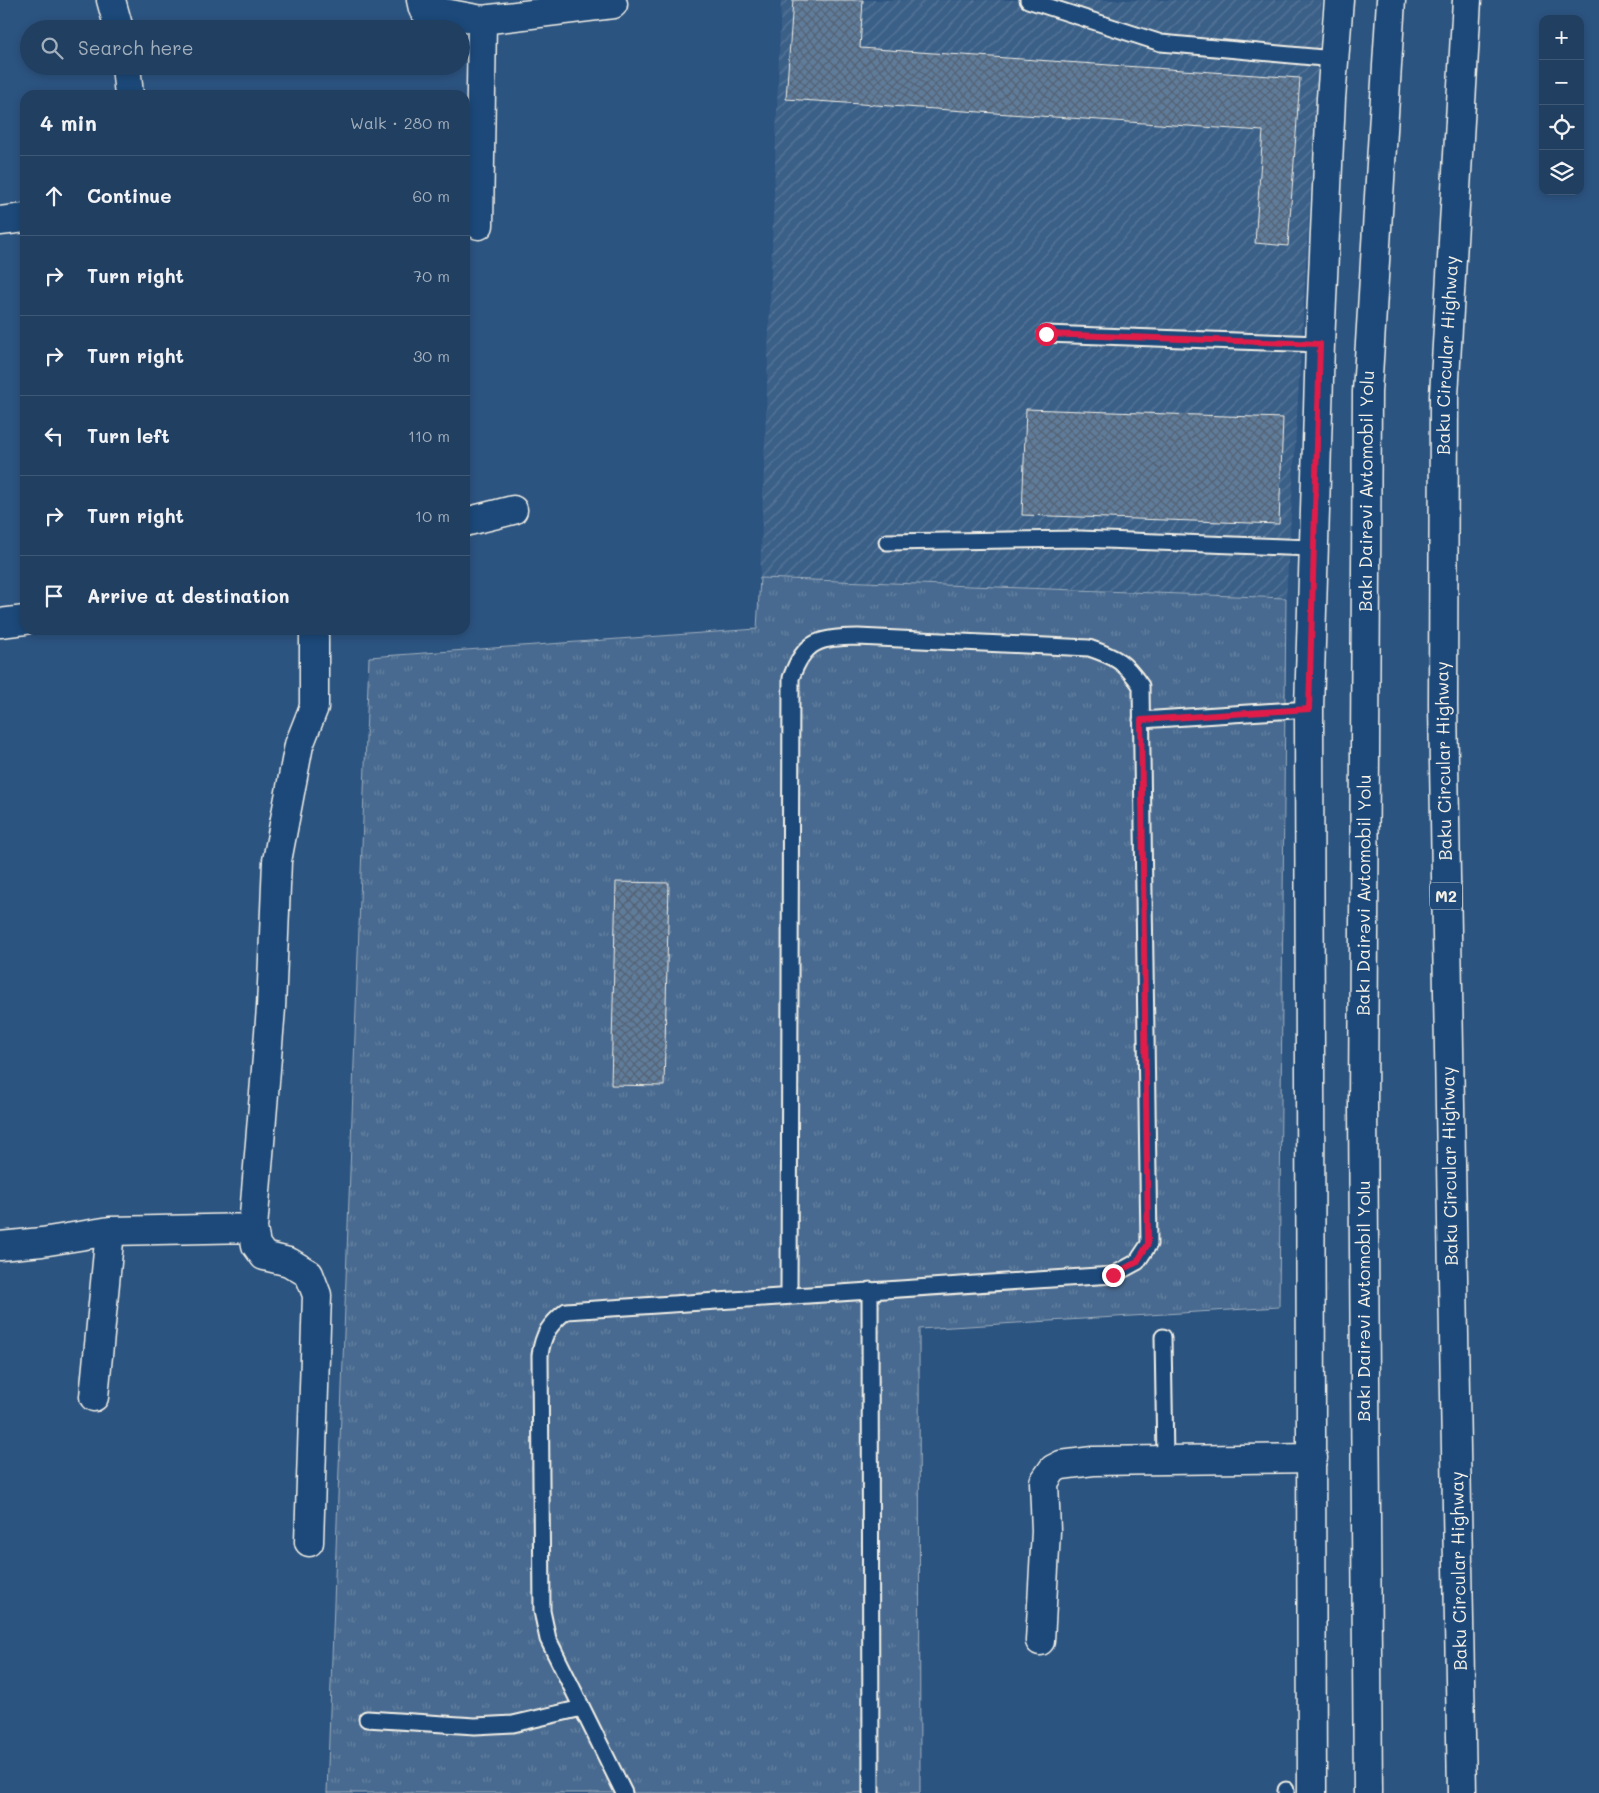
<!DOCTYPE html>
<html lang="en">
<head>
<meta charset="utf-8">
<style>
	body { margin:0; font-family:Mali,sans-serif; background:#294667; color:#f1f3f6 }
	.controls { position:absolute; right:15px; top:15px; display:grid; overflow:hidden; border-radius:10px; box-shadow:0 2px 8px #0003 }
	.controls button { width:45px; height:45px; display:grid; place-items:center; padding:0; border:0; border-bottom:1px solid #3e5876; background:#213f61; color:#f1f3f6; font:25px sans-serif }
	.stop { position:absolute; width:15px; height:15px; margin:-11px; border:4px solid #e11d48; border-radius:50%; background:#fff }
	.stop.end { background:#e11d48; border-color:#fff; box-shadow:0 1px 5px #0008 }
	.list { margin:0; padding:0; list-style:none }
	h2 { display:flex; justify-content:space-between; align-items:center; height:65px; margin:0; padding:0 20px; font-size:21px }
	h2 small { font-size:16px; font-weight:400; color:#a2afbd }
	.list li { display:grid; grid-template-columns:32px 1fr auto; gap:15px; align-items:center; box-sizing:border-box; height:80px; padding:0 20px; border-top:1px solid #3e5876 }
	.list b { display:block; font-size:19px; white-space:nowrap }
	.list em { font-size:16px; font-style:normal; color:#a2afbd }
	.icon { flex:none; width:28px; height:28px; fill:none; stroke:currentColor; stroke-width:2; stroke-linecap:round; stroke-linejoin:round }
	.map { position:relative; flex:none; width:1599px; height:1793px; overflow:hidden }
	.search { position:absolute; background:#213f61; box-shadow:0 2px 8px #0003; left:20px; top:20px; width:450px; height:55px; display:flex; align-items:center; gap:12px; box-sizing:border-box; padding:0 18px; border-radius:28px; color:#a2afbd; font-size:19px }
	.panel { position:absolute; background:#213f61; box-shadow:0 2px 8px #0003; left:20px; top:90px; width:450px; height:545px; border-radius:15px }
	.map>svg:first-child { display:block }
	.industrial { fill:url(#industrial-furrows) }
	.grass { fill:url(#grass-tufts); stroke:#9eaebc }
	.building { fill:url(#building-cross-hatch); stroke:#f4f1e8 }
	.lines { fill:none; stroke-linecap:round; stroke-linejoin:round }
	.service-casing { stroke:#f4f1e8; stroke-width:19 }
	.minor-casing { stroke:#f4f1e8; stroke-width:31 }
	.secondary-casing { stroke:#f4f1e8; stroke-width:31 }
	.motorway-casing { stroke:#f4f1e8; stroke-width:31 }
	.service { stroke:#1f4a7a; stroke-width:15 }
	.minor { stroke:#1f4a7a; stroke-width:28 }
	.secondary { stroke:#1f4a7a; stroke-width:28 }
	.motorway { stroke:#1f4a7a; stroke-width:28 }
	.route { stroke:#e11d48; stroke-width:6 }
	.labels { text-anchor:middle; stroke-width:4; stroke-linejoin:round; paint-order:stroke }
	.shield { fill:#1f4a7a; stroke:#b4bfc7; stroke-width:1 }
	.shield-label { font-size:16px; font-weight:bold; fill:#f4f1e8 }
	.street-label { font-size:18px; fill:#f4f1e8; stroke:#1f4a7a }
</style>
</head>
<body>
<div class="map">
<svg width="1599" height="1793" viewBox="0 0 1599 1793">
	<defs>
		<pattern id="industrial-furrows" width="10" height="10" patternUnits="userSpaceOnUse" patternTransform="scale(1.25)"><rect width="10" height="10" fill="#3b6088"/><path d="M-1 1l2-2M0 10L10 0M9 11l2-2" fill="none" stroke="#587799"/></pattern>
		<pattern id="grass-tufts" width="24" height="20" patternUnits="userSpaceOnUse" patternTransform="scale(1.25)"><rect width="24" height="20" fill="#496b90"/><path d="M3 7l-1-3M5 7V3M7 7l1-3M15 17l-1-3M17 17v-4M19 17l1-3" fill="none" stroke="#6481a0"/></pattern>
		<pattern id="building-cross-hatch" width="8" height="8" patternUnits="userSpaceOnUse" patternTransform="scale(1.25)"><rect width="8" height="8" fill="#5e7b9a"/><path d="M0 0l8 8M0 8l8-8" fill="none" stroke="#556474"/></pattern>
	</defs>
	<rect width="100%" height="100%" fill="#2c5481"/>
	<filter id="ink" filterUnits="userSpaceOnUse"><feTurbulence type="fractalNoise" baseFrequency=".02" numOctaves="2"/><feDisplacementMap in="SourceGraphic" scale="10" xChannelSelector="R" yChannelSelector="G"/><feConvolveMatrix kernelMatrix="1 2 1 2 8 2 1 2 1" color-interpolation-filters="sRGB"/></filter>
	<g filter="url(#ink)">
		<path class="industrial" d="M781,0H1322L1286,598L760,578Z"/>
		<path class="grass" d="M760,578L1286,598L1279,1307L919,1329L920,1793H327L369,657L757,629Z"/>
		<path class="building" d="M793,0H863L860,48L1300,78L1288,246L1255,243L1263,131L786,99Z
			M1026,409L1283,418L1279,524L1022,515Z
			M616,882L669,883L664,1086L611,1085Z"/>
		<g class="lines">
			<g class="service-casing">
				<path id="service" d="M1028,0L1161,43L1334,59
					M1046,334L1320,344
					M887,542L1080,539L1312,548
					M1141,720L1309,709
					M870,1290L871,1793
					M1163,1337L1165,1459
					M367,1719L475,1726L513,1724L582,1708
					M624,1793L548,1639L542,1611L540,1355C543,1334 549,1325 566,1311L1113,1275L1137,1262L1149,1244L1141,686C1125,662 1116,657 1089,648L858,637C820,638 805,639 791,678L789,1295
					M1286,1793V1790"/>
			</g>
			<g class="minor-casing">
				<path id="minor" d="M111,0L119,29
					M421,0L423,9L482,20L479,225
					M482,20L613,4
					M126,66L129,95
					M0,221L25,218
					M465,522L513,510
					M0,623L25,620
					M253,1228L271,1008L277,861L299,745L314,707V630
					M0,1246L42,1242L110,1231L253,1228L256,1245L264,1256L289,1262L309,1274L317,1295L309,1542
					M94,1397L110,1231
					M1040,1641L1046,1531L1044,1482L1053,1469L1061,1465L1093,1461L1313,1458"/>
			</g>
			<g class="secondary-casing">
				<path id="secondary" d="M1312,1793L1309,709L1320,344L1331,98L1339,0"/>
			</g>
			<g class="motorway-casing">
				<g id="motorway">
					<path id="s1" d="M1368,1793L1363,1107L1367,392L1391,0"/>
					<path id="s2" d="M1462,1793L1443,705L1444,396L1467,0"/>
				</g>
			</g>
			<use href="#service" class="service"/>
			<use href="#minor" class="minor"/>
			<use href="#secondary" class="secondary"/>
			<use href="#motorway" class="motorway"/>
		</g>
	</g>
	<g class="lines" filter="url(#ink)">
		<path class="route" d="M1046,334L1320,344L1309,709L1141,720L1148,1244L1137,1262L1113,1275"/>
	</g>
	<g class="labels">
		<rect class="shield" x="1430" y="882.5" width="32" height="27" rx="4"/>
		<g class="shield-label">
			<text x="1446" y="902">M2</text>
		</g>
		<g class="street-label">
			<text dy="6" stroke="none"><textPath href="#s2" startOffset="1438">Baku Circular Highway</textPath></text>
			<text dy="6" stroke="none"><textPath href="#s1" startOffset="1302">Bakı Dairəvi Avtomobil Yolu</textPath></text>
			<text transform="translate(1444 761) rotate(-91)" y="6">Baku Circular Highway</text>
			<text dy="6" stroke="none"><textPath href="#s1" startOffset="898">Bakı Dairəvi Avtomobil Yolu</textPath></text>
			<text transform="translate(1450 1166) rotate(-91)" y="6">Baku Circular Highway</text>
			<text transform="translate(1364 1301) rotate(-90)" y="6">Bakı Dairəvi Avtomobil Yolu</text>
			<text transform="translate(1459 1571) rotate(-91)" y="6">Baku Circular Highway</text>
		</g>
	</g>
</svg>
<div class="controls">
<button>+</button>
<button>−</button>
<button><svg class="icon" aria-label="locate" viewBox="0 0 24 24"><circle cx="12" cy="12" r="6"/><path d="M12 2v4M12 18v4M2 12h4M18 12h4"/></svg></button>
<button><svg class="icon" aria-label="layers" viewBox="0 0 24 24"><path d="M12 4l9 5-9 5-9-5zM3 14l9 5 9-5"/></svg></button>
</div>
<div class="stop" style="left:1046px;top:334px"></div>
<div class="stop end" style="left:1113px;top:1275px"></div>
<div class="search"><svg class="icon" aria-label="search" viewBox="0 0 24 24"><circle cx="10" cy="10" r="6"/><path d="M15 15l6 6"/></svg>Search here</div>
<section class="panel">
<h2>4 min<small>Walk · 280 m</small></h2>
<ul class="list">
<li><svg class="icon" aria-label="ahead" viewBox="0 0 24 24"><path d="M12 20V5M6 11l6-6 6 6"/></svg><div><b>Continue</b></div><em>60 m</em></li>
<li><svg class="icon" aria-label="right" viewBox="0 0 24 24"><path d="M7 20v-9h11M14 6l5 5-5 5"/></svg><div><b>Turn right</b></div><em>70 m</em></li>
<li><svg class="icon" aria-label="right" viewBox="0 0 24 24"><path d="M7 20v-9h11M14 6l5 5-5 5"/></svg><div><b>Turn right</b></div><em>30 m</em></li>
<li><svg class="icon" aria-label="left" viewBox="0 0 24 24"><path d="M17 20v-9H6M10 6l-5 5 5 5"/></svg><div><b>Turn left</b></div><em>110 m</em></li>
<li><svg class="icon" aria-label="right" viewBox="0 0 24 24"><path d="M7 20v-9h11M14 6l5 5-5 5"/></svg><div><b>Turn right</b></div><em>10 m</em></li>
<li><svg class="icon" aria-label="arrive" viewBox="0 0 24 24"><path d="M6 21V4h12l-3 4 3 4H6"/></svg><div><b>Arrive at destination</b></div></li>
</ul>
</section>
</div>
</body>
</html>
